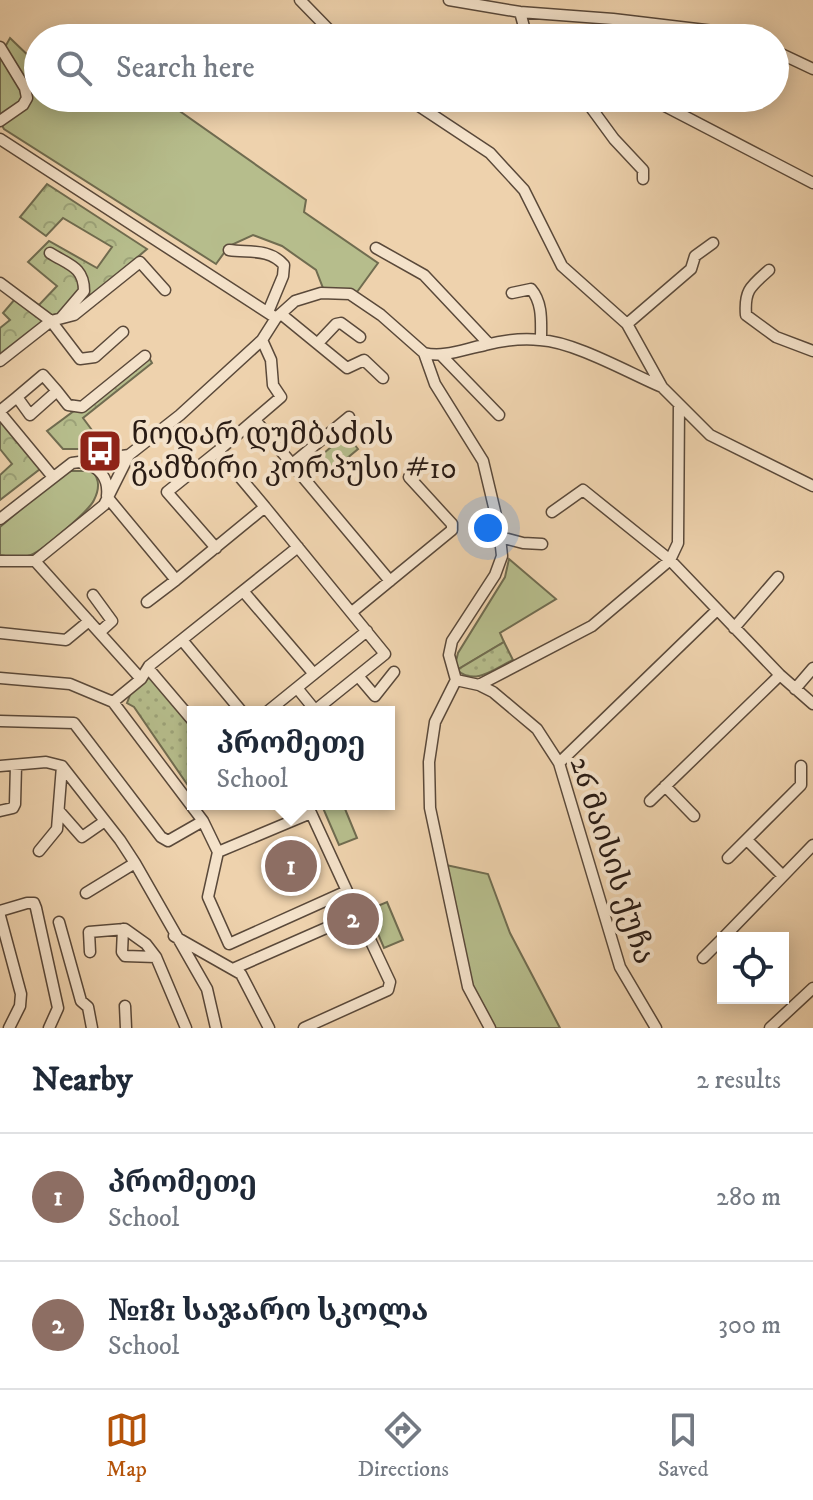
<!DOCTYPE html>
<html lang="en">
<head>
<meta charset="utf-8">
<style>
	body { margin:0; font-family:"IM FELL DW Pica","Noto Serif Georgian",serif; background:#f6f6f7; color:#1f2937 }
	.controls { position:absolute; right:24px; bottom:24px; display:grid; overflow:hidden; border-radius:0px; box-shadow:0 4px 20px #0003 }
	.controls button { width:72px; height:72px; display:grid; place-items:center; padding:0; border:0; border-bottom:2px solid #e0e1e3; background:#fff; color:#1f2937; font:40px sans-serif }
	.you { position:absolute; left:488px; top:528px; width:28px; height:28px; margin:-20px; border:6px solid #fff; border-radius:50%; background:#1a73e8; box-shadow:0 0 0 12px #1a73e833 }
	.badge { display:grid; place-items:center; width:52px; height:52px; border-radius:50%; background:#b45309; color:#fff; font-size:26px; font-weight:700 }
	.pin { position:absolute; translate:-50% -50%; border:4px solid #fff; box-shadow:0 2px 8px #0006 }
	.popup { position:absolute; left:187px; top:706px; width:208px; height:104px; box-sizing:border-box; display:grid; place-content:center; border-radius:0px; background:#fff; filter:drop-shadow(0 2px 6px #0005); font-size:26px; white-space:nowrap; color:#747a83 }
	.popup b { font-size:30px; color:#1f2937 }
	.popup::after { content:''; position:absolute; left:50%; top:100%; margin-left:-16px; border:16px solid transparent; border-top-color:#fff }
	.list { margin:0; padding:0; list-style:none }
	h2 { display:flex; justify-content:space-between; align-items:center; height:104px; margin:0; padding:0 32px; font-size:34px }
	h2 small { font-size:26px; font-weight:400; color:#747a83 }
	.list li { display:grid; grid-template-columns:52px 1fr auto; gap:24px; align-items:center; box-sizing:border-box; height:128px; padding:0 32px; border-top:2px solid #e0e1e3 }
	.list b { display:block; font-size:30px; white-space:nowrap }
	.list p { margin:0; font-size:26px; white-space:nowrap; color:#747a83 }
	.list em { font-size:26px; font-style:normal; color:#747a83 }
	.icon { flex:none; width:44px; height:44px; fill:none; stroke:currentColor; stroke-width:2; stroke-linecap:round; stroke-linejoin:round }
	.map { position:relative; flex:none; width:813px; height:1028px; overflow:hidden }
	.search { position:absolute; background:#fff; box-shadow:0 4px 20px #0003; left:24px; right:24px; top:24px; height:88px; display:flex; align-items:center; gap:20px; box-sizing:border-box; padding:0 28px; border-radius:44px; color:#747a83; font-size:30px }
	.sheet { height:360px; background:#fff }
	nav { display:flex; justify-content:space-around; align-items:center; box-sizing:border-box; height:112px; border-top:2px solid #e0e1e3; background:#fff; font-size:22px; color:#747a83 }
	nav a { display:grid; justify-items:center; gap:4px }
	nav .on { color:#b45309 }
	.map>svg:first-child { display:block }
	.grass { fill:#b6bd8c; stroke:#706c50; stroke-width:2 }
	.forest { fill:url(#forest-crowns); stroke:#706c50; stroke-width:2 }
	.park { fill:url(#park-dots); stroke:#706c50; stroke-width:2 }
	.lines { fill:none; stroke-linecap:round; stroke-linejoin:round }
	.minor-casing { stroke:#5a493a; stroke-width:13 }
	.minor { stroke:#f4e2ca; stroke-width:10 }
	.labels { text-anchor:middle; stroke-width:8; stroke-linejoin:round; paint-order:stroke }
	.poi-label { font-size:30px; fill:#291b14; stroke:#f4e2ca; text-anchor:start }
	.street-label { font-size:30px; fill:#291b14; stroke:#f4e2ca }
</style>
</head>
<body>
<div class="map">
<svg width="813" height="1028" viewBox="0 0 813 1028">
	<defs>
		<pattern id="forest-crowns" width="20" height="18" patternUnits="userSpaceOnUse" patternTransform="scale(2)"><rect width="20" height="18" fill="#b6bd8c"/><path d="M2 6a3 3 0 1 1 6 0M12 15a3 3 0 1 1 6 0" fill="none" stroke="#9ca278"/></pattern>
		<pattern id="park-dots" width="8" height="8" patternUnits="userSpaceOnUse" patternTransform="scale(2)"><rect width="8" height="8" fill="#b6bd8c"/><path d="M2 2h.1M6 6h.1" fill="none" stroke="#9ca278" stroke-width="1.8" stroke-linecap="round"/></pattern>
	</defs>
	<rect width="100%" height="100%" fill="#eed2ad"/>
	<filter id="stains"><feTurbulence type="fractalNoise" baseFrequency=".0025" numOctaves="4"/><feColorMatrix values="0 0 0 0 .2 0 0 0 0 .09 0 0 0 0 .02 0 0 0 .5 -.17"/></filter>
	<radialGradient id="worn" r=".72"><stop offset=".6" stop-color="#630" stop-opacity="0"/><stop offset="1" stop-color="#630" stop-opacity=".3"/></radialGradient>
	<path class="grass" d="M10,38L38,65V98H111L137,102L145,98H161L306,200L304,212L378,263L357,292L323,288L316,270L282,246L253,235L229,246L216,264L4,129L0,122V56Z
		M346,434L358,449L328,474L316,460Z
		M71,471H92C100,479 99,490 94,500C89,511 43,550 31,555C21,559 11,557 0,555V527L61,475Z
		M509,559L556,599L500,633L504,642L457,670L455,665L458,653L505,577Z
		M332,804H343L357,838L339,845L323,808Z
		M446,865L488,874L510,933L560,1028H494L471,983Z
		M387,902L403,940L384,948L368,910Z"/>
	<path class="forest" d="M47,184L147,249L74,312L52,315L0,356V328L10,320L3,313L21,292L39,305L57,286L28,262L49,241L97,268L112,247L63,218L46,236L20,217Z
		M148,356L152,363L83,418L106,449H63L47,431Z
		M0,421L40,469L0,500V475L12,464L0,449Z"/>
	<path class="park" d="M504,642L513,660C494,669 475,686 457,670Z
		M149,676L193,725V801L189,796V787L134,707L127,703L132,690Z"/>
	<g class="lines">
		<g class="minor-casing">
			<path id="minor" d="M300,0L337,38
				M449,0L520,12L613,19L739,34L747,38
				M520,12L527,38
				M613,19L624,38
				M0,47L25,88L27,98L23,105L0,121
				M775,51L813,69
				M407,98L490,153L524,190L562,266L627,324L662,387L710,435L813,486
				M584,98L614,139L643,170V179
				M657,98L661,104L813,183
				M0,139L276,318
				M376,248L424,275L489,344
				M229,250C249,253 269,248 284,265L283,276L268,312
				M50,253C69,265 84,267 84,291L61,318
				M769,270C751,286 744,290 746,315L776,337L813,351
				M0,283L51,321L80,359L95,357L123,332
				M512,293L531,289C543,303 541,322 541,339
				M281,314L347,368L364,360L383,378
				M627,324L691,269L695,256L713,243
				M318,343L336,324L341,323L360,337
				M424,353L435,384L483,461L499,528L502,556L495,575L452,641L449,655L456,680
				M441,355L499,415
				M0,361L51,321L74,315L140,262L165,290
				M17,397L43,375L57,391
				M0,411L17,397L30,415L57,391L68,405L82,407L145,356
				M0,413L53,477
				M255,420L390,581
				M82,463C100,466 109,479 107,496
				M292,464L349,417
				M108,498L176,580L265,507L218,451L281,397L273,385L271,360L262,340
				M265,507L385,654L313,712
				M552,512L583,490L670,560L780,675L813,704
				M0,519L72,463L129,455
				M500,537L523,543L542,544
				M216,548L167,492L218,451
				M0,561H35L104,505L129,455L180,415L262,340L276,318L295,301L321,293L350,294L381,315L424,353C444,358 464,349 485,345C501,341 523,338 540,340C575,342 629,373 662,387
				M35,561L141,679
				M243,591L314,674
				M93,595L112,621L100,632
				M147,602L176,580
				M352,612L452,530V524L409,477
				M734,628L778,577
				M0,633L66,640L89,621
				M182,640L242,712
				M148,668L193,721
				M358,676L375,696L394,672
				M0,678L70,684L113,702L203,821L218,852L208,897L229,944L347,891L311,813L218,852
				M456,680L479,685L493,692L537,729L559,763L620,967L656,1028
				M456,680L435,722L429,762L430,808L468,987L490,1028
				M479,685L592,626L670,560L678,543L679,404
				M297,688L315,710
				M795,689L813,668
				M113,702L141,679L149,666L298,547
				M267,712L367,631
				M0,721L74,723L161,837L168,841L203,821
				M559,763L717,610
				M0,766L46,762L62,766L120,840L135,863L207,989L216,1028
				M665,786L694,816
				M650,801L780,675
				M0,811L13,808L15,804L16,765
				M60,812L82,837L105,821
				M747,840L783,876
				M39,851L57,829L62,766
				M728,858L801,785V766
				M86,893L135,863
				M0,911L27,903H34L36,908L58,1008L49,1028
				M0,916L21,994L20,1006L9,1028
				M59,922L81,1001L88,1007L92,1028
				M123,929L122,952L125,956L156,957
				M174,936L241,974L269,1028
				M723,938L813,845
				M90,952L89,932L125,929L146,944L156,957L186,1028
				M703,958L723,938
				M235,968L358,914L390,982L388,990L304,1028
				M125,1006L126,1028
				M770,1028L813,988"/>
		</g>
		<use href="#minor" class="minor"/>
	</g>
	<defs>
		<g id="bus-square" transform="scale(2.3)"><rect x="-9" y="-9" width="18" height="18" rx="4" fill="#8f2418" stroke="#f4e2ca"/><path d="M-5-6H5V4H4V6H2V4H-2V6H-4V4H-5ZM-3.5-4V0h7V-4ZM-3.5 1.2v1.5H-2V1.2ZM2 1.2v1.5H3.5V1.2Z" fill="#fff"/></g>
	</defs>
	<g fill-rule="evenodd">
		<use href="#bus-square" x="100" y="451"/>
	</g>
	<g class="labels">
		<g class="poi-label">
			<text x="131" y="444">ნოდარ დუმბაძის<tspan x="131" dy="34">გამზირი კორპუსი #10</tspan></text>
		</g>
		<g class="street-label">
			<text transform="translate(613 860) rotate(72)" y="10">26 მაისის ქუჩა</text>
		</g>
	</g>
	<rect width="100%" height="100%" filter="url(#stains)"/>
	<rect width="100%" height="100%" fill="url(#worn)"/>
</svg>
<div class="controls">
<button><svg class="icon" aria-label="locate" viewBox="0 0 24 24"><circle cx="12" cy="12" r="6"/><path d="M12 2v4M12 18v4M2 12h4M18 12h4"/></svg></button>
</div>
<div class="you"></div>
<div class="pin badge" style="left:291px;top:866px;background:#8d6e63">1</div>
<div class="popup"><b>პრომეთე</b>School</div>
<div class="pin badge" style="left:353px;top:919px;background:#8d6e63">2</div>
<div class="search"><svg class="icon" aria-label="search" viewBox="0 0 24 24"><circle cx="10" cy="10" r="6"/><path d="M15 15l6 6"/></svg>Search here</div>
</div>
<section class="sheet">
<h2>Nearby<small>2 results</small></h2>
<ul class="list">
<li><span class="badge" style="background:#8d6e63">1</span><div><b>პრომეთე</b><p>School</p></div><em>280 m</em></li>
<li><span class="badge" style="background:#8d6e63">2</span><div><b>№181 საჯარო სკოლა</b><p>School</p></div><em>300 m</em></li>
</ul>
</section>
<nav>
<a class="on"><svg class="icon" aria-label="map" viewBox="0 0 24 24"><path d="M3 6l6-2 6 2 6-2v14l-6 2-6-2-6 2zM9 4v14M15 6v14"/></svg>Map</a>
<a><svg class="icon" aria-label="directions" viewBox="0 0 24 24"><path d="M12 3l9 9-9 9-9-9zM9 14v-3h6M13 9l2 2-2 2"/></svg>Directions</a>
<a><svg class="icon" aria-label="saved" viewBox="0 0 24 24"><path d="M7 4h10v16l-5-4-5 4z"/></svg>Saved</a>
</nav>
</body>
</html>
